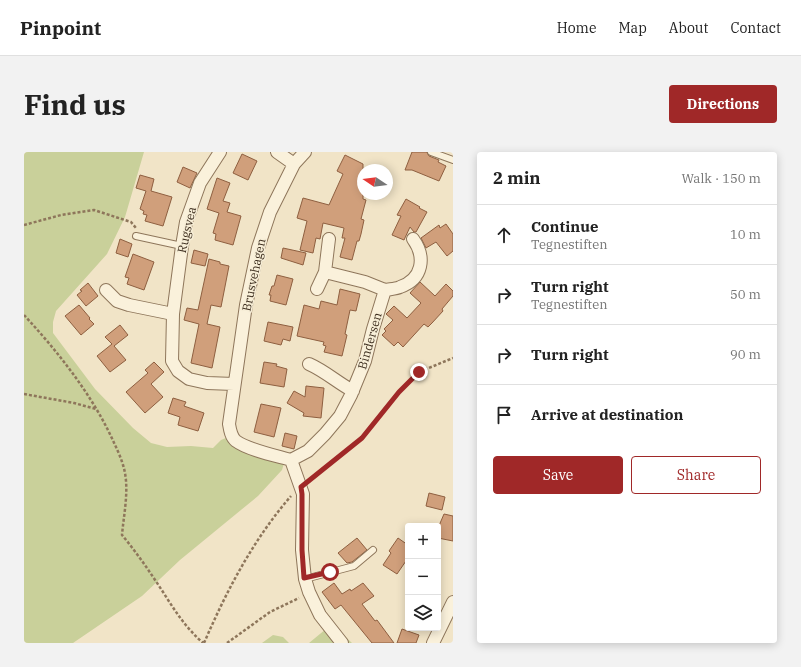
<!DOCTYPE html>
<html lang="en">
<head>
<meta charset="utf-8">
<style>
	body { margin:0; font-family:"IBM Plex Serif",serif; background:#f2f2f2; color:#222 }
	.controls { position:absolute; right:12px; bottom:12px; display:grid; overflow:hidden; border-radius:4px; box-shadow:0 2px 10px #0003 }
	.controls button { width:36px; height:36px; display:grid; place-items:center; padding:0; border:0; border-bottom:1px solid #e0e0e0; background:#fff; color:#222; font:20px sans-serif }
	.compass { position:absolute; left:333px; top:12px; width:36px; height:36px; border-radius:50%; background:#fff; box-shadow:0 2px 10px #0003; rotate:283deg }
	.stop { position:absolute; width:12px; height:12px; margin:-9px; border:3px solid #a02828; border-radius:50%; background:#fff }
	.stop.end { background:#a02828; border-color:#fff; box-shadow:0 1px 4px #0008 }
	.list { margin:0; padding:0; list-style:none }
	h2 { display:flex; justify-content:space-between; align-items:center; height:52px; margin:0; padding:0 16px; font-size:17px }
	h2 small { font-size:13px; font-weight:400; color:#767676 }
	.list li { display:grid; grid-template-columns:26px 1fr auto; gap:12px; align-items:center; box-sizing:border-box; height:60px; padding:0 16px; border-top:1px solid #e0e0e0 }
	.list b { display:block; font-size:15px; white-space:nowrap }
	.list p { margin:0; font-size:13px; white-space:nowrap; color:#767676 }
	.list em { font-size:13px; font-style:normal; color:#767676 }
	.actions { display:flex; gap:8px; padding:12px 16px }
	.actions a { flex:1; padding:9px 0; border:1px solid #a02828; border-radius:4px; text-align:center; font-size:14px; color:#a02828 }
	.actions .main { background:#a02828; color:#fff }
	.icon { flex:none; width:22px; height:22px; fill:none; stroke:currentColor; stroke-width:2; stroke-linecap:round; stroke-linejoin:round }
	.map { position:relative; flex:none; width:429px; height:491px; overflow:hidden; border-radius:4px }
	header { display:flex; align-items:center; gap:24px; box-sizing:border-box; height:56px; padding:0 20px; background:#fff; border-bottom:1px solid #e0e0e0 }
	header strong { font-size:19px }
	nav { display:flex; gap:22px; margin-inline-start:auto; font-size:14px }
	.intro { display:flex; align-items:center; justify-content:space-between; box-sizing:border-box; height:96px; padding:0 24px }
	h1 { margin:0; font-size:28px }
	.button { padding:10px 18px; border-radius:4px; background:#a02828; color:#fff; font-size:14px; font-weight:700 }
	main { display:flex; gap:24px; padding:0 24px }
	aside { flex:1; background:#fff; border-radius:4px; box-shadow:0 2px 10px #0003 }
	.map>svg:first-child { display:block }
	.green { fill:#c9d09a }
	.building { fill:#d09f7b; stroke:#8e5f40 }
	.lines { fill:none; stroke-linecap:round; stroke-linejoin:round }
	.service-casing { stroke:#8e765b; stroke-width:8 }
	.minor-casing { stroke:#8e765b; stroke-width:14 }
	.path { stroke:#8e765b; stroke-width:2.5; stroke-dasharray:3 2; stroke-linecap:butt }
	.service { stroke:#faf1db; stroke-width:6 }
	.minor { stroke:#faf1db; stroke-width:12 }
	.route { stroke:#a02828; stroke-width:5 }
	.labels { text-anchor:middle; stroke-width:3; stroke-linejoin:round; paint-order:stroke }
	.street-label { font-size:12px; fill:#3d2e1f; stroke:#f7eed7 }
</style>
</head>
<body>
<header>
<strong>Pinpoint</strong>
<nav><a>Home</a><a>Map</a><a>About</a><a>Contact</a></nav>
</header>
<div class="intro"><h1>Find us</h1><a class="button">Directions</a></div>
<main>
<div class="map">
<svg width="429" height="491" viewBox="0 0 429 491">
	<rect width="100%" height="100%" fill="#f1e4c7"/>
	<path class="green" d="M0,0H120L101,65L83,102L32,159L29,170V181L71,237L109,276L127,291L143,295L167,294L189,296L197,288L202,286L263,301L258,318L234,344L156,408L118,444L49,491H0Z
		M308,472L328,491H285Z
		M249,483L259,485L265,491H238Z"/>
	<path class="building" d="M388,0H403L405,4L415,8L414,10L422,14L415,29L388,18H381Z
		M218,2L233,9L224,28L209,21Z
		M321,3L339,12V47L342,48L337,67L340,68L337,82L335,89H333L328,108L316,105L321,86H318L320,76L299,71L296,87L292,86L289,101L276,98L283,69L273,66L279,46L305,53L319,22L313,19Z
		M159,15L173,21L166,36L153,30Z
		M116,23L130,27L127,39L148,45L139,74L121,69L123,63L119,62L120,59L116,57L122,39L112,36Z
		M193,26L206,31L199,49L206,51L203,60L217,64L209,93L191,88L192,82L189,81L195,61L183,57Z
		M382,47L396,55L395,56L403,60L392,80H390L386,75L380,88L368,83L377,64L373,63Z
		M422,72L429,82V99L423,104L412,90L402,96L397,86L415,73L416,76Z
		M96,87L108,92L104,105L92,101Z
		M259,96L282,101L279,113L257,106Z
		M170,98L184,102L181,114L167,111Z
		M109,102L130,110L120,138L103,132L105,126L101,125Z
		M185,107L196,110V112L205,114L197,155L187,153L183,172L196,175L188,216L167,211L175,172L160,168L163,156L174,158Z
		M253,123L269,127L262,153L246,149L247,143H245L248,134H250Z
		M396,130L411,144L422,132L429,139V144L418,157L419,159L408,171L404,175L400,172L379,195L374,190L370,194L358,183L362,179L360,177L369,168L362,162L370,154L383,166L397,151L386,141Z
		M64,131L74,144L62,154L53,143L58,139L56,138Z
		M316,137L336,142L332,159L326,158L321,182L323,183L318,204L300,200L302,194L299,193L300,190L273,184L280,153L295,157L297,149L313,153Z
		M55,153L66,166L65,167L70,172L57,183L41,164Z
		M244,170L269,175L266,189L259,187L257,193L240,189Z
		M96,173L104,183L90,194L102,208L86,220L73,204L88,192L81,185Z
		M130,210L140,220L127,232L139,245L121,261L102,240L124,221L121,218Z
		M240,210L253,212L252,214L263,217L260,235L236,231Z
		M282,234L300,236L297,266L279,264L280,261L263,251L270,239L281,245Z
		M149,246L162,250L160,254L180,261L174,279L154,273L156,265L144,261Z
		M237,252L257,256L250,285L230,280Z
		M261,281L273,284L270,297L258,294Z
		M405,341L421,345L418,358L402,354Z
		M420,362L429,364V389L414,386V376Z
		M333,386L343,398L328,410L323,411L314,401Z
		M374,386L384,393V406L373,422L359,413L367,401L365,399Z
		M310,431L318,442L326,437L327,439L339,431L350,444L338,452L351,469L353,468L370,491H348L317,453L311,457L298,440Z
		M378,477L395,483L392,491H373Z"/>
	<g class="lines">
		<g class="service-casing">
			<path id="service" d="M407,0L429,8
				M112,84L158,94
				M281,427L330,414L349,398"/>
		</g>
		<g class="minor-casing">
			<path id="minor" d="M196,0L176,31L162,70L158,94L149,162L148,209L154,219L165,227L183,231L210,232
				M253,0L270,12
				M281,0L270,12L246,60L234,96L222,153L205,272C206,278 207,285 212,289C224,298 253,304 267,308L279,342L278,398L281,427L285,440L296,463L318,491
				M305,87L301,120L341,130L361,138
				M293,137L301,120
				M82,138L93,149L105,153L149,162
				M285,212C301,219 314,231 329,239
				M267,308L284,299L301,282L316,264L327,243L341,209L349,177L361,138C366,137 372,137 376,135C399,127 402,105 389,87
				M409,491L429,450"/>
		</g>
		<path class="path" d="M0,73L37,63L70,58L107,70L112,76
			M0,163C35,201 70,245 91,293C94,299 97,306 99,313C106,335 100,360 98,383C113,401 126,420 139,440C151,459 162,476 179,491
			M0,242L50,251L72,257
			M286,328L338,286L375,240L395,220L429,206
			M180,491C203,438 229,388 267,344
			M203,491L246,460L275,446"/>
		<use href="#service" class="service"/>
		<use href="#minor" class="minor"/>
	</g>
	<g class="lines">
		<path class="route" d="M306,420L280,426L278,398V342L277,335L338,286L375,240L395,220"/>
	</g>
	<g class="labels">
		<g class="street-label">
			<text transform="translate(163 78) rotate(-77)" y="4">Rugsvea</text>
			<text transform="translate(230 123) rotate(-78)" y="4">Brusvehagen</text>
			<text transform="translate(346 189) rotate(-74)" y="4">Bindersen</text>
		</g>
	</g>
</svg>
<div class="controls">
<button>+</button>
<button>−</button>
<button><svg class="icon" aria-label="layers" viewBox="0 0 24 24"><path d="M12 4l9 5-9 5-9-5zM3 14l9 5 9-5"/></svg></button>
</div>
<svg class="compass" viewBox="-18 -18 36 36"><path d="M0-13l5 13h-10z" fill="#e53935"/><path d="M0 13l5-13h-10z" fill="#767676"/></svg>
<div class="stop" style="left:306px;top:420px"></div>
<div class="stop end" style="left:395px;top:220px"></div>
</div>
<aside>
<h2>2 min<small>Walk · 150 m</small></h2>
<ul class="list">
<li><svg class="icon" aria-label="ahead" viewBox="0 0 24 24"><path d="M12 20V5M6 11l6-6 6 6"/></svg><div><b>Continue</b><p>Tegnestiften</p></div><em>10 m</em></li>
<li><svg class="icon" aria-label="right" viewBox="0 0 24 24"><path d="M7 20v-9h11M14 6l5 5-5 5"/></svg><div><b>Turn right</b><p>Tegnestiften</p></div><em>50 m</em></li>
<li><svg class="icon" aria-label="right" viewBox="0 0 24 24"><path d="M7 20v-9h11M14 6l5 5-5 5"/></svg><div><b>Turn right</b></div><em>90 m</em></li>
<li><svg class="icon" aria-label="arrive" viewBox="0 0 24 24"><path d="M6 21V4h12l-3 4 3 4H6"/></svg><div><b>Arrive at destination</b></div></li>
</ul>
<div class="actions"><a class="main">Save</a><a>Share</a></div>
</aside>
</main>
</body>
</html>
